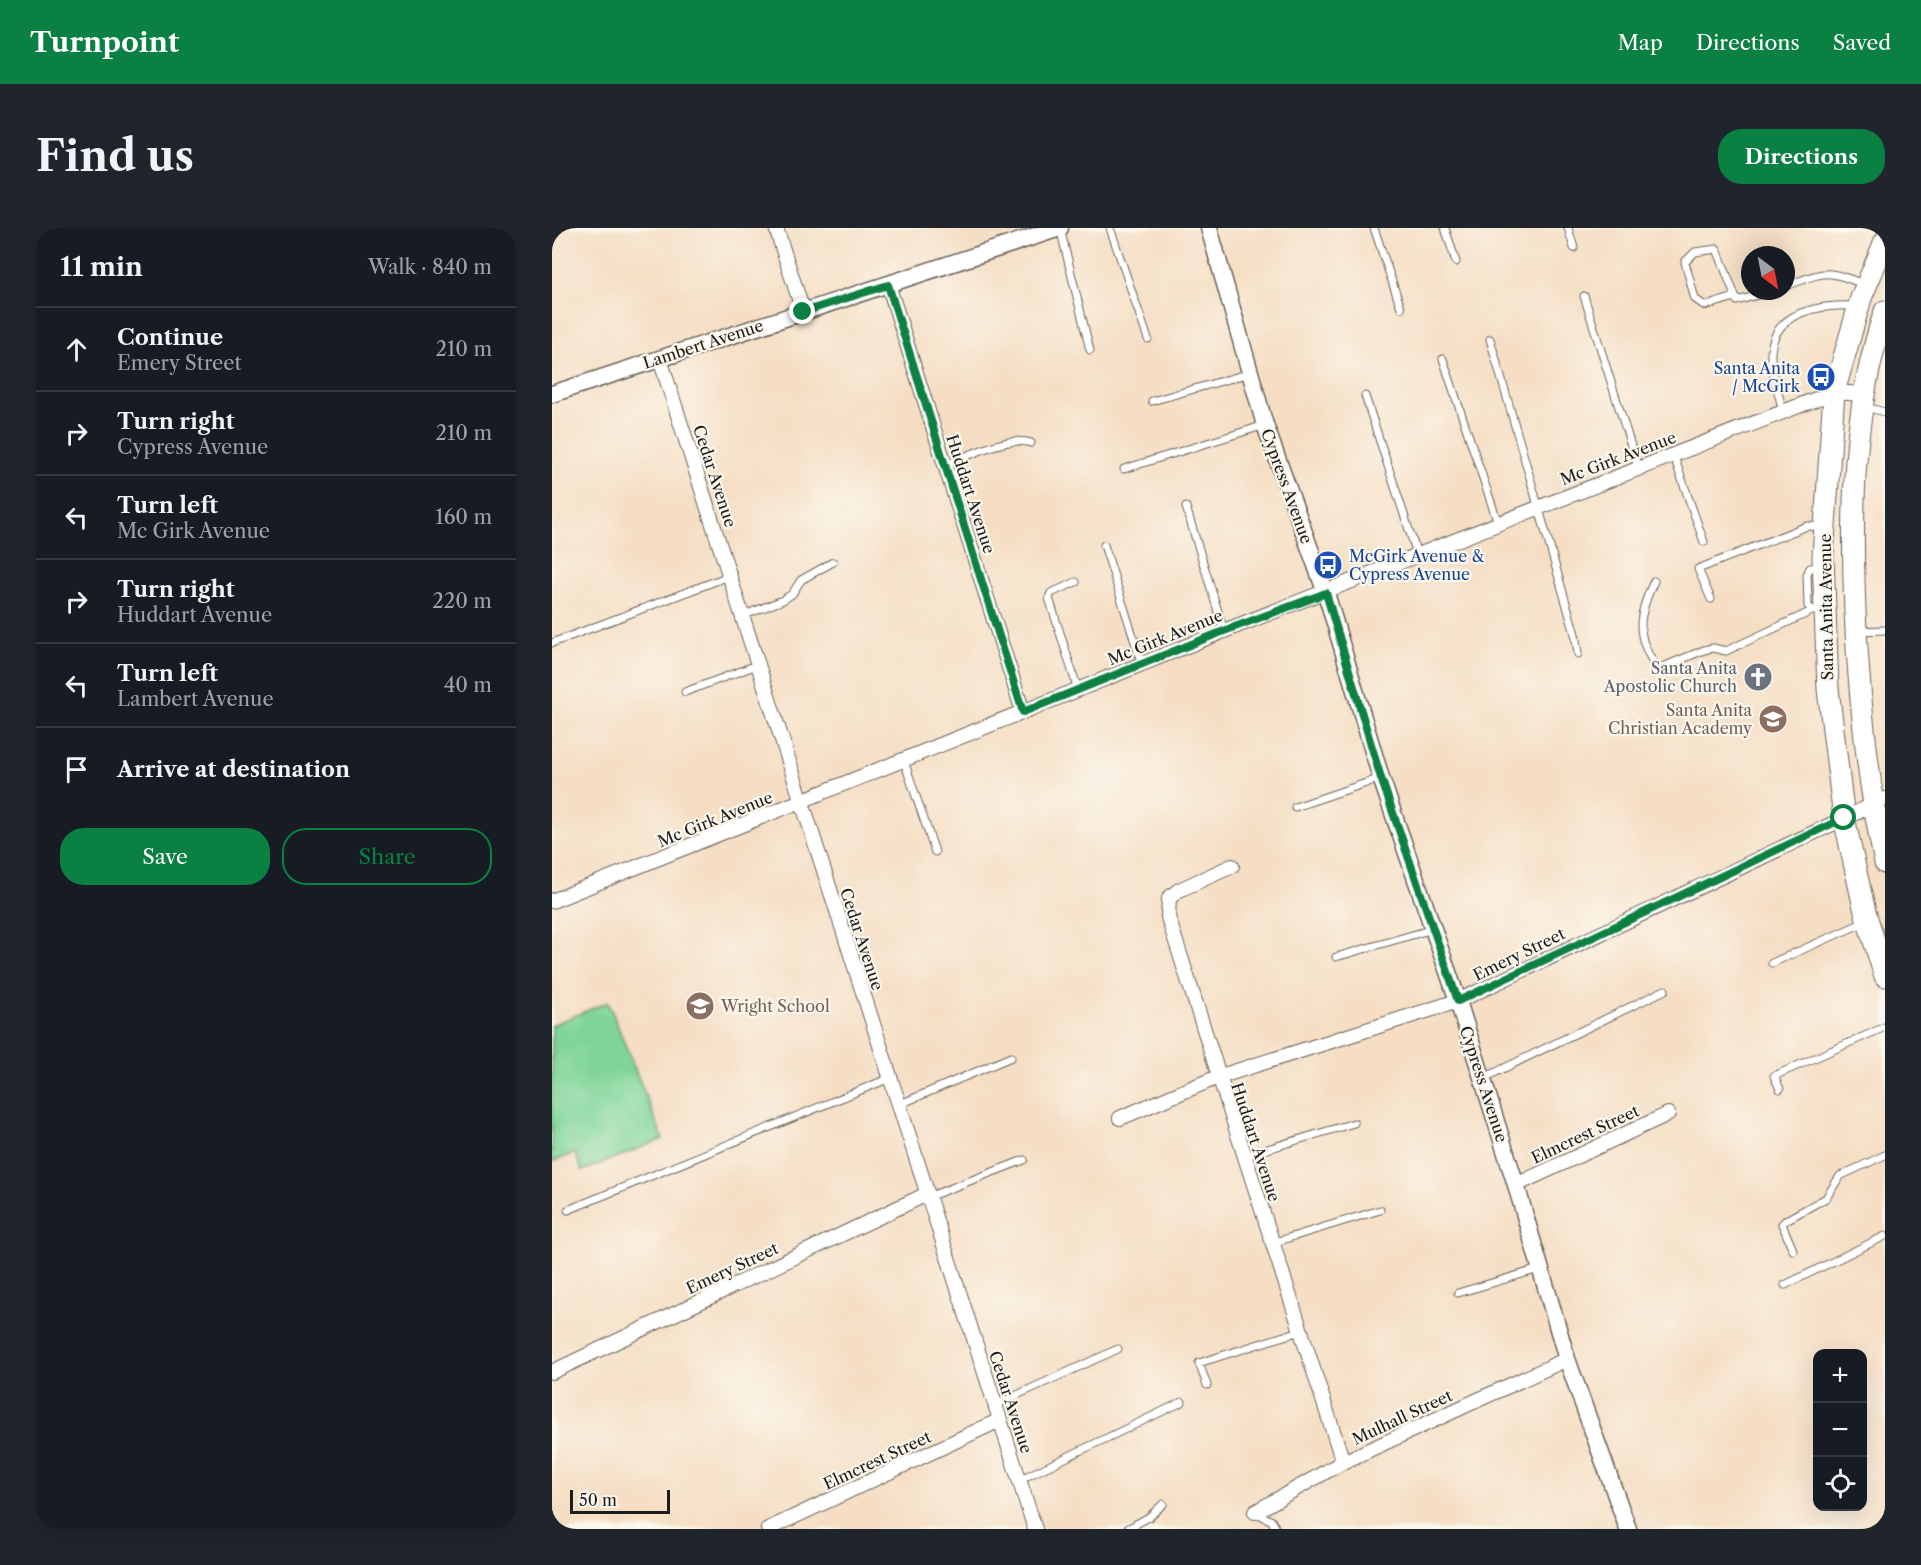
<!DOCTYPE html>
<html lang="en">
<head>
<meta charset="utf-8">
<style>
	body { margin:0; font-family:"Libre Caslon Text",serif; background:#20242c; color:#f1f3f6 }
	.controls { position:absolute; right:18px; bottom:18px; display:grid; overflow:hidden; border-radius:12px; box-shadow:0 6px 24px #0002 }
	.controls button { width:54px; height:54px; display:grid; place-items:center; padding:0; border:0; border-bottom:2px solid #363941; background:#171b24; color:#f1f3f6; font:30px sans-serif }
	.compass { position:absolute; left:1189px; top:18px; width:54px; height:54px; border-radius:50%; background:#171b24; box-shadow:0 6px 24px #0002; rotate:148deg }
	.scale { position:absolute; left:18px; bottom:15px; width:100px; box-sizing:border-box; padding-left:6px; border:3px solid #1c1c1c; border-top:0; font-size:16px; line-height:21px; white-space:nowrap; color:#1c1c1c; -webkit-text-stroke:4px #fbf7ec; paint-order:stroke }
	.stop { position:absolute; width:18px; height:18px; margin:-14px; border:4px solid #0b8043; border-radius:50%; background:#fff }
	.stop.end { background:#0b8043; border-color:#fff; box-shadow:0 2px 6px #0008 }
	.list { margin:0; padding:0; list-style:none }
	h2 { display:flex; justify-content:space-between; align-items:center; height:78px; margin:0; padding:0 24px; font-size:26px }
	h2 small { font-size:20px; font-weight:400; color:#9ea1a6 }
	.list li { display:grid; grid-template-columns:39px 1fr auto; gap:18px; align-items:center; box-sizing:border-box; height:84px; padding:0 24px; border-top:2px solid #363941 }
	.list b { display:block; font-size:22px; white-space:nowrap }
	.list p { margin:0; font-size:20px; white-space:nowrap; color:#9ea1a6 }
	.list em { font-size:20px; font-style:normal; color:#9ea1a6 }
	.actions { display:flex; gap:12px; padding:18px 24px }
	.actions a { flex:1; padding:14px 0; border:2px solid #0b8043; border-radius:24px; text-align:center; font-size:21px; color:#0b8043 }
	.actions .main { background:#0b8043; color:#fff }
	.icon { flex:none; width:33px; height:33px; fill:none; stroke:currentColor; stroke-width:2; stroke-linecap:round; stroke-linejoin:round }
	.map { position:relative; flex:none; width:1333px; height:1301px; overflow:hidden; border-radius:24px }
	header { display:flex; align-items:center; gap:36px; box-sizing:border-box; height:84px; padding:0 30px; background:#0b8043; color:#fff }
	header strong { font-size:28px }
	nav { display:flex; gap:33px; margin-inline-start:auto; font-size:21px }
	.intro { display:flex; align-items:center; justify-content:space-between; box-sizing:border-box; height:144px; padding:0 36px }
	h1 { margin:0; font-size:42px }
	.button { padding:15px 27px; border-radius:24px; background:#0b8043; color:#fff; font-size:21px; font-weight:700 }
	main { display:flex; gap:36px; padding:0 36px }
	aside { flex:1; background:#171b24; border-radius:24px; box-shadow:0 6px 24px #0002 }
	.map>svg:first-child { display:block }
	.green { fill:#7fd599; stroke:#4e785a; stroke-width:1.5 }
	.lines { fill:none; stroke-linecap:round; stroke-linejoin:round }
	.service-casing { stroke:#686057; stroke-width:9 }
	.minor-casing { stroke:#686057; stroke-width:16 }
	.tertiary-casing { stroke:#686057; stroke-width:19 }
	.primary-casing { stroke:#686057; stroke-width:23 }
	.service { stroke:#fff; stroke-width:7 }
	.minor { stroke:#fff; stroke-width:14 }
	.tertiary { stroke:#fff; stroke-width:16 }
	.primary { stroke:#fff; stroke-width:21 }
	.route { stroke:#0b8043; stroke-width:8 }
	.labels { text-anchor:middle; stroke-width:4.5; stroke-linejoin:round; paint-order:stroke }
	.street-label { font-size:16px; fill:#1c1c1c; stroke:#fbf7ec }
	.transit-label { font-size:16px; fill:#164399; stroke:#fbf7ec; text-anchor:end }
	.worship-label { font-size:16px; fill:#5b616d; stroke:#fbf7ec; text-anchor:end }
	.education-label { font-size:16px; fill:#785e54; stroke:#fbf7ec; text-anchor:end }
</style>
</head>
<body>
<header>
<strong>Turnpoint</strong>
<nav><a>Map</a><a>Directions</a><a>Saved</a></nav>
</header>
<div class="intro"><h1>Find us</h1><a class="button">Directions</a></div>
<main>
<aside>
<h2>11 min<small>Walk · 840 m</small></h2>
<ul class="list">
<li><svg class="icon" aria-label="ahead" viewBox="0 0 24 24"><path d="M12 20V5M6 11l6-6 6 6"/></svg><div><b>Continue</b><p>Emery Street</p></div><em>210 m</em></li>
<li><svg class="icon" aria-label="right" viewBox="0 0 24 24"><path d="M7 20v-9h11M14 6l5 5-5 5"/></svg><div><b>Turn right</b><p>Cypress Avenue</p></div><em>210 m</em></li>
<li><svg class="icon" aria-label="left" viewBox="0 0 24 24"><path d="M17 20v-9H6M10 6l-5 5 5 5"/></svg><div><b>Turn left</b><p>Mc Girk Avenue</p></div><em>160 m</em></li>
<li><svg class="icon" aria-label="right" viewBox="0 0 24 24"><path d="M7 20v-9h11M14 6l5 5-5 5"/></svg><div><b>Turn right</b><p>Huddart Avenue</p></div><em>220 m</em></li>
<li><svg class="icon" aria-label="left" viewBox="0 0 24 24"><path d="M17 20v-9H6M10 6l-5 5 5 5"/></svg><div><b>Turn left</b><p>Lambert Avenue</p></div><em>40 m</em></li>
<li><svg class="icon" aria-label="arrive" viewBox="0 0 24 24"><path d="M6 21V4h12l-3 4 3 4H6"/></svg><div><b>Arrive at destination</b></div></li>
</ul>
<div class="actions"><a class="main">Save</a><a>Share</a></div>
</aside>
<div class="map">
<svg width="1333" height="1301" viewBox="0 0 1333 1301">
	<rect width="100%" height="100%" fill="#fbf7ec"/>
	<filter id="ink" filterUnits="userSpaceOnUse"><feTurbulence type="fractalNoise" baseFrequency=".0167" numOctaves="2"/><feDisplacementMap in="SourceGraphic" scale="12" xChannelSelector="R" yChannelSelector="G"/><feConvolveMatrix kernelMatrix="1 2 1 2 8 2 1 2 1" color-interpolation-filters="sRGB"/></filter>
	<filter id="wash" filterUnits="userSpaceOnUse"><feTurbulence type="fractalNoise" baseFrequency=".008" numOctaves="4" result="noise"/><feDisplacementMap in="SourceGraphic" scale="24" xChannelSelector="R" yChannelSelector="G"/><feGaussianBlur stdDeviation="1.35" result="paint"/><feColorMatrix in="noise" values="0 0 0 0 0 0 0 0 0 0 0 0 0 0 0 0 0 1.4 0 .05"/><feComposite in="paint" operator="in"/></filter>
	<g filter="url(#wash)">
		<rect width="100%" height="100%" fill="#f5dec4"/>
		<path class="green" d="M56,774L111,911L30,943L23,925L0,934V797Z"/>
	</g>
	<g filter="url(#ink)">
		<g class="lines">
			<g class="service-casing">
				<path id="service" d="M508,0L538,122
					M558,0L596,111
					M822,0L849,80
					M893,0L904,34
					M1016,0L1022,20
					M1234,58C1272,44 1273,40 1311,56
					M1032,68L1086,240
					M1183,69L1153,78L1143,71L1133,34L1143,24L1165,21L1185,73L1220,63
					M938,111L1023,406L1026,426
					M891,131L946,295
					M813,168L865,326
					M600,173L698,145
					M1313,179L1333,184
					M1231,184C1227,165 1218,143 1219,124C1222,82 1271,76 1304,78
					M1121,226L1152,314
					M393,237C417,228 454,207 479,215
					M572,241L713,197
					M634,279L672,403
					M552,317L590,436
					M1102,353C1086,387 1082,409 1106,441L1152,422L1161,420L1174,423L1260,383
					M524,354L499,365L497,370L526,462
					M1159,371L1146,341L1255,298L1270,299
					M1262,383L1256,378L1255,346L1258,340L1268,339
					M190,388L231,372L240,366L249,352L281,334
					M1306,403L1333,402
					M0,415L177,348
					M133,464L205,437
					M352,533L383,624
					M743,579L829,550
					M784,729L881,701
					M1220,735L1313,694
					M932,850L1113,762
					M1228,861L1222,848L1333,799
					M346,877L459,829
					M692,928L802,895
					M376,969L472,932
					M16,982L338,850
					M720,1015L828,982
					M1241,1022L1230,996L1234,992L1274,970L1288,948L1333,927
					M1233,1057L1333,1008
					M906,1065L987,1041
					M655,1157L647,1135L748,1103
					M443,1177L566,1121
					M467,1252L630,1174
					M703,1284L720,1293L724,1301
					M575,1301L597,1289L611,1276"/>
			</g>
			<g class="minor-casing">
				<path id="minor" d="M224,0L251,83
					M336,56L471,484
					M108,131L483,1301
					M680,638L627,662L617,670L616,689L791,1234
					M0,673L672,403L1282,164L1310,166
					M568,890L666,849L906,773L1333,571
					M964,957L1116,886
					M0,1144L375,966
					M703,1284L791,1234L1015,1131
					M216,1301L448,1192"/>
			</g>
			<g class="tertiary-casing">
				<path id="tertiary" d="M657,0L713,197L774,365L829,550L906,773L964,957L1015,1131L1076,1301
					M0,166L508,0"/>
			</g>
			<g class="primary-casing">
				<path id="primary" d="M1333,13L1309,70L1282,164L1271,328L1276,461L1292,590L1313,684L1333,748
					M1333,83C1300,182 1299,280 1303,383C1307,468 1315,552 1333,635"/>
			</g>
			<use href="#service" class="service"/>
			<use href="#minor" class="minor"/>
			<use href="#tertiary" class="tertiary"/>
			<use href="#primary" class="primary"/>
		</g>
	</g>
	<g class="lines" filter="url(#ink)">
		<path class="route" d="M251,84L336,57L471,484L672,403L774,365L829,550L906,773L1292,590"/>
	</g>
	<defs>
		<g id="bus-disc" transform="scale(1.5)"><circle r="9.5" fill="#1a4fb4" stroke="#fbf7ec"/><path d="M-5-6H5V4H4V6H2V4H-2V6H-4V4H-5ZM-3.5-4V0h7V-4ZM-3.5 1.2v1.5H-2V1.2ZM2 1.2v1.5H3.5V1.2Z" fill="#fff"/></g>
		<g id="church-disc" transform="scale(1.5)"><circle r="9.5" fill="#6b7280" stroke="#fbf7ec"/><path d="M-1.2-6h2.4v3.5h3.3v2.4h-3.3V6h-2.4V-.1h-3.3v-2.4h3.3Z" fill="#fff"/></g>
		<g id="school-disc" transform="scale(1.5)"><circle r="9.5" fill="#8d6e63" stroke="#fbf7ec"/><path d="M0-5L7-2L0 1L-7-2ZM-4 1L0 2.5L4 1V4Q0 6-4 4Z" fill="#fff"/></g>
	</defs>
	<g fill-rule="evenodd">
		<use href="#bus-disc" x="1269" y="149"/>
		<use href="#bus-disc" x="776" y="337"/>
		<use href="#church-disc" x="1206" y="449"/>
		<use href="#school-disc" x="1221" y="491"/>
		<use href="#school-disc" x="148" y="778"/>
	</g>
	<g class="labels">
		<g class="street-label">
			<text transform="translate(151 116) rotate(-18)" y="6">Lambert Avenue</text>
			<text transform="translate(1066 230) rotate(-21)" y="6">Mc Girk Avenue</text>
			<text transform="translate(163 248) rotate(72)" y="6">Cedar Avenue</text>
			<text transform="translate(735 258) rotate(70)" y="6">Cypress Avenue</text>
			<text transform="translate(419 266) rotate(72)" y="6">Huddart Avenue</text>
			<text transform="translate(1274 379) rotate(-91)" y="6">Santa Anita Avenue</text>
			<text transform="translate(613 409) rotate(-22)" y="6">Mc Girk Avenue</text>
			<text transform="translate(163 591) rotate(-22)" y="6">Mc Girk Avenue</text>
			<text transform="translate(310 711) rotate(72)" y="6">Cedar Avenue</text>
			<text transform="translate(967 726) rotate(-26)" y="6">Emery Street</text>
			<text transform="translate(932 856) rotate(72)" y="6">Cypress Avenue</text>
			<text transform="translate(1033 906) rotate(-25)" y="6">Elmcrest Street</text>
			<text transform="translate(704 914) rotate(72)" y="6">Huddart Avenue</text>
			<text transform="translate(180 1040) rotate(-25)" y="6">Emery Street</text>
			<text transform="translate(459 1174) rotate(72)" y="6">Cedar Avenue</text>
			<text transform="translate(850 1189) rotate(-25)" y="6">Mulhall Street</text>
			<text transform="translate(325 1232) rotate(-25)" y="6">Elmcrest Street</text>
		</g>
		<g class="transit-label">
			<text x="1248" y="146">Santa Anita<tspan x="1248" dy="18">/ McGirk</tspan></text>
			<text x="797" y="334" text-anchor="start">McGirk Avenue &amp;<tspan x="797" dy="18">Cypress Avenue</tspan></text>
		</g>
		<g class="worship-label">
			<text x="1185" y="446">Santa Anita<tspan x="1185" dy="18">Apostolic Church</tspan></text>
		</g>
		<g class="education-label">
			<text x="1200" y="488">Santa Anita<tspan x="1200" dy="18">Christian Academy</tspan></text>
			<text x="169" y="784" text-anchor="start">Wright School</text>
		</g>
	</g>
</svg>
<div class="controls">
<button>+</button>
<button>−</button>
<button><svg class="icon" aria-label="locate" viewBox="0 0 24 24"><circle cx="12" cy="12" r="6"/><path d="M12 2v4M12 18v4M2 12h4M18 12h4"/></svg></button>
</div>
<svg class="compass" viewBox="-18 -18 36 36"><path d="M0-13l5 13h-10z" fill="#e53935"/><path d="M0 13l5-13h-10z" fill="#9ea1a6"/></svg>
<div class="scale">50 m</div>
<div class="stop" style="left:1292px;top:590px"></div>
<div class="stop end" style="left:251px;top:84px"></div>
</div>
</main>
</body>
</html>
